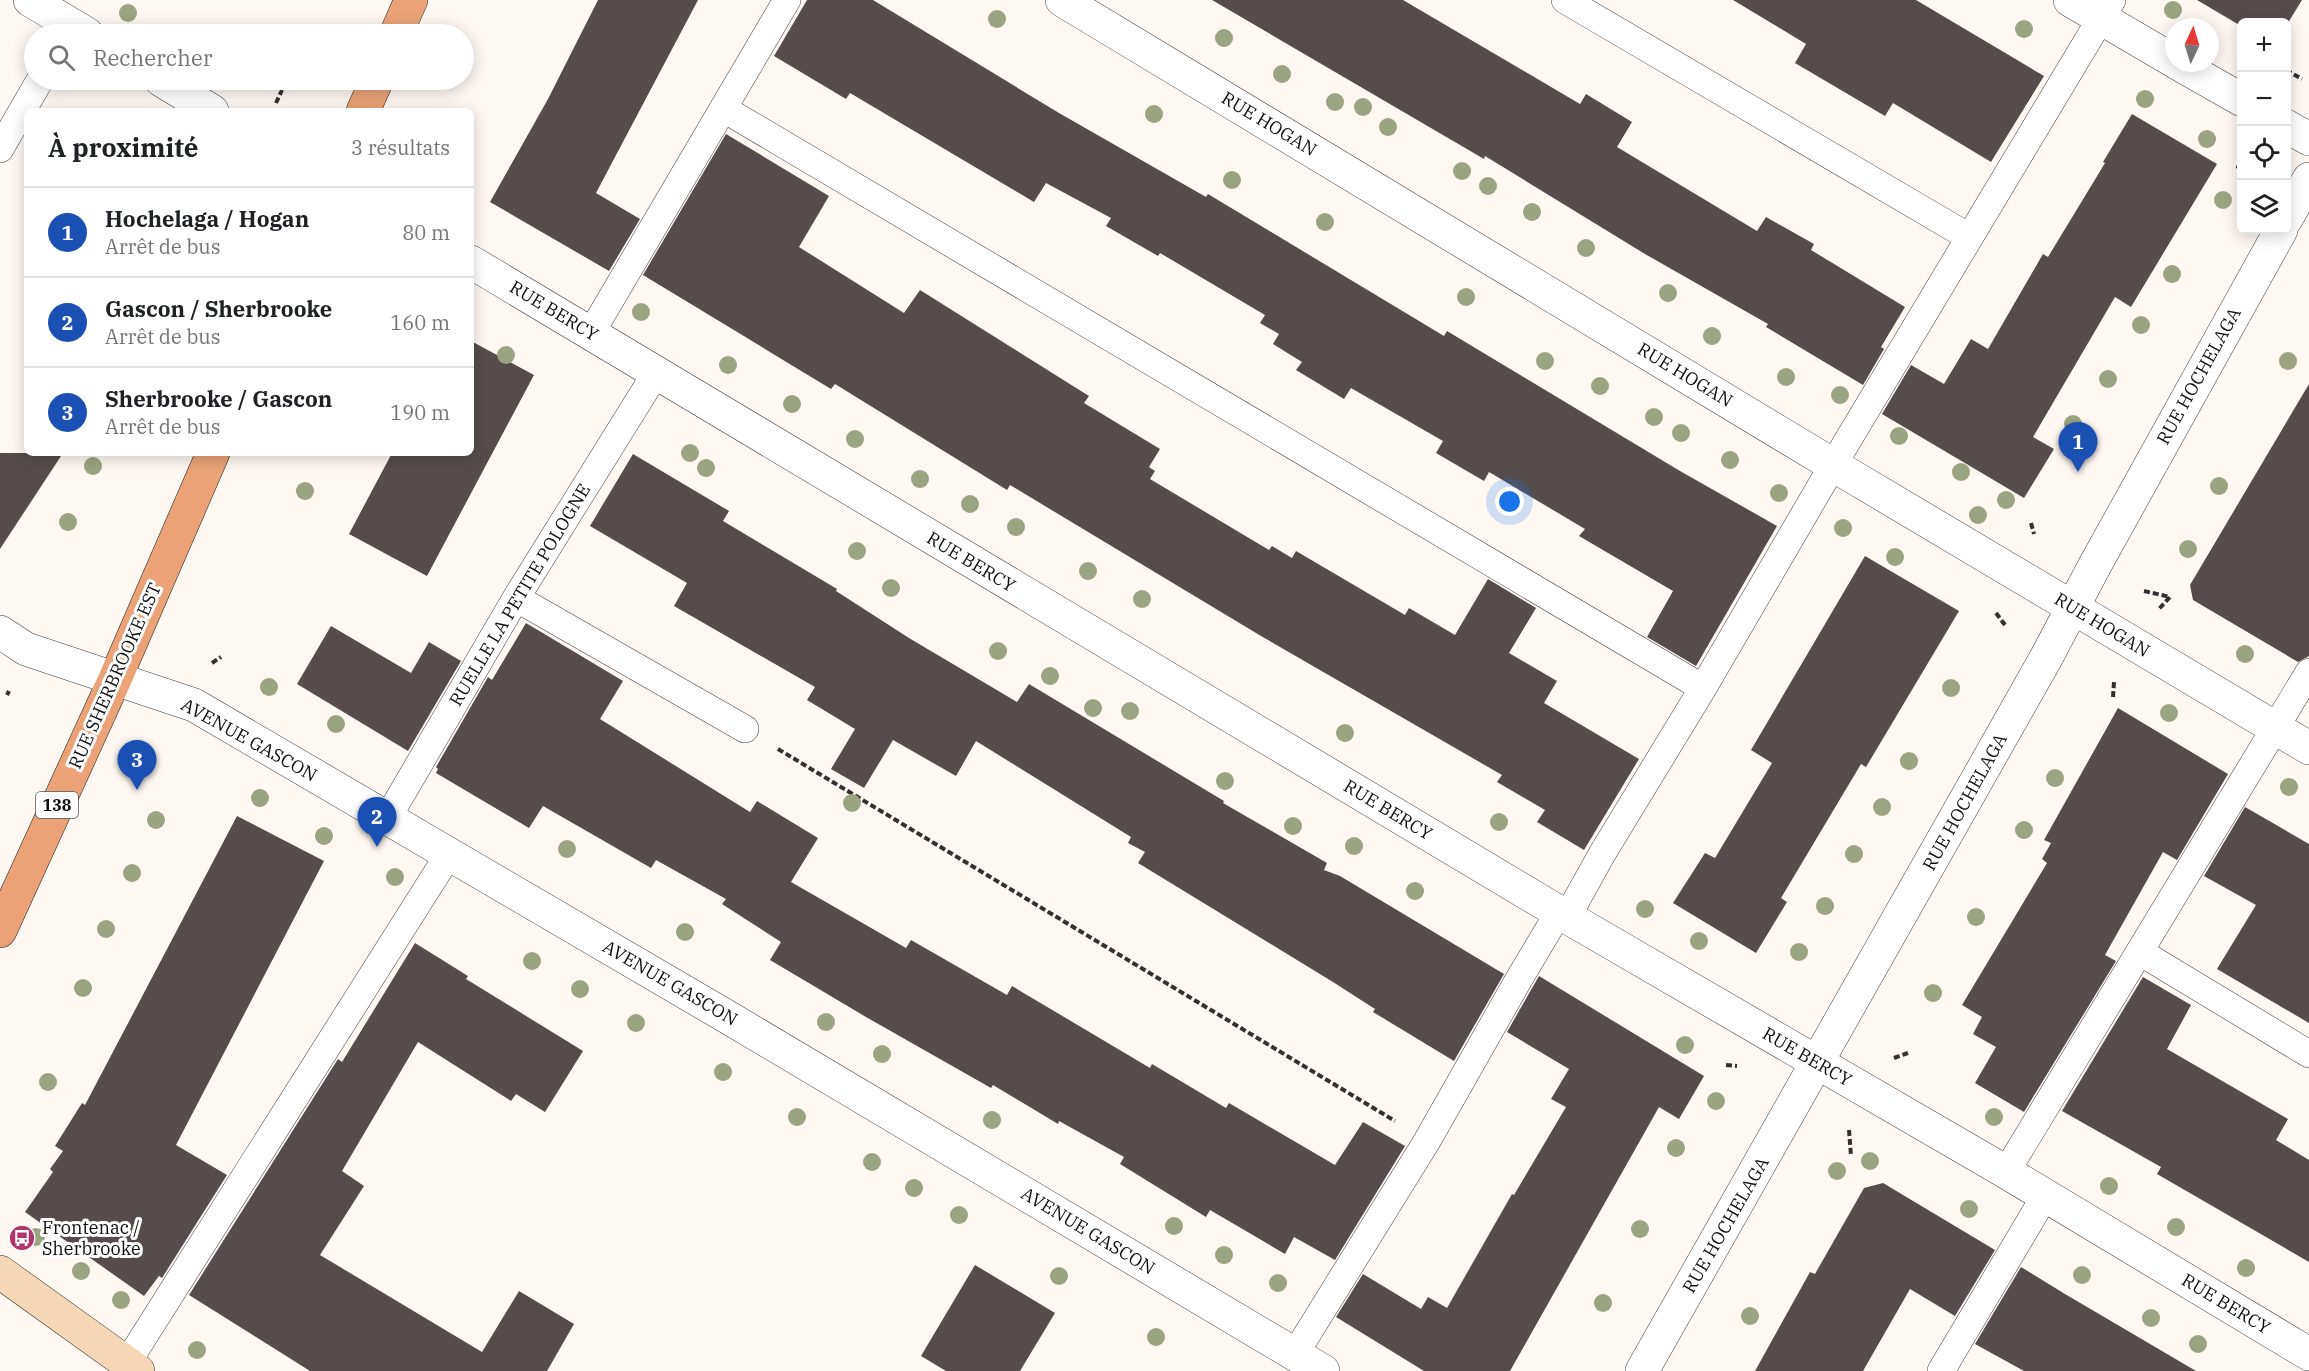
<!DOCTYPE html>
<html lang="fr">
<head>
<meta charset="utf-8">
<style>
	body { margin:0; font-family:"IBM Plex Serif",serif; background:#f2f2f2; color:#202124 }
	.controls { position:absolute; right:18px; top:18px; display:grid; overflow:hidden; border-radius:9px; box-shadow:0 3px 15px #0003 }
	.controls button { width:54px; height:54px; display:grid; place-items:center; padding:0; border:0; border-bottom:2px solid #e0e0e0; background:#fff; color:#202124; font:30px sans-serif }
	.compass { position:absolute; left:2165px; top:18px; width:54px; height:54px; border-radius:50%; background:#fff; box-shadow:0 3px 15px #0003; rotate:4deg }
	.you { position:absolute; left:1510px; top:502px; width:21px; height:21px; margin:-15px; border:4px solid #fff; border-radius:50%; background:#1a73e8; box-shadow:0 0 0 9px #1a73e833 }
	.badge { display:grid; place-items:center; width:39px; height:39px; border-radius:50%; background:#ea580c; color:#fff; font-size:20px; font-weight:700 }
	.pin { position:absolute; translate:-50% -50px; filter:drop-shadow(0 2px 3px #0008) }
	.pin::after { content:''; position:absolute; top:32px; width:21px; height:18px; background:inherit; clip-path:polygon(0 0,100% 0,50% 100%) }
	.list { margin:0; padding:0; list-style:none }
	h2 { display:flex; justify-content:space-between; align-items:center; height:78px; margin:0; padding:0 24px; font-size:26px }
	h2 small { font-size:20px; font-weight:400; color:#757577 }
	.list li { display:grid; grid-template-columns:39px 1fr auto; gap:18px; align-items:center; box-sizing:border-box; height:90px; padding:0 24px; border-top:2px solid #e0e0e0 }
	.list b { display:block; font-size:22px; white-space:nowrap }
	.list p { margin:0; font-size:20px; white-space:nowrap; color:#757577 }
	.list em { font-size:20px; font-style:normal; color:#757577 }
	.icon { flex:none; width:33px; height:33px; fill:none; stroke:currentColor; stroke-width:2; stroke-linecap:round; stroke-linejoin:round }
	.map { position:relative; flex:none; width:2309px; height:1371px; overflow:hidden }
	.search { position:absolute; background:#fff; box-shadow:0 3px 15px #0003; left:24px; top:24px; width:450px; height:66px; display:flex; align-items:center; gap:15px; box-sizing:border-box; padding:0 21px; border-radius:33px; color:#757577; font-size:22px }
	.panel { position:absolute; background:#fff; box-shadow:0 3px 15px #0003; left:24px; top:108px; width:450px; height:348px; border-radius:9px }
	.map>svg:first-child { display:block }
	.building { fill:#564c4c }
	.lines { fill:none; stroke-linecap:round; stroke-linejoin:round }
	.service-casing { stroke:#424242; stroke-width:28 }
	.minor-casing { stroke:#424242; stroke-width:34 }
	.tertiary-casing { stroke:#424242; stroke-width:34 }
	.secondary-casing { stroke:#313131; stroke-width:34 }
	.primary-casing { stroke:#202020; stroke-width:34 }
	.path { stroke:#313131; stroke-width:4; stroke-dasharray:6 3; stroke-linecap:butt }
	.service { stroke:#fff; stroke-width:27 }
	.minor { stroke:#fff; stroke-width:33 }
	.tertiary { stroke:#fff; stroke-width:33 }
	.secondary { stroke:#f6d6b4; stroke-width:33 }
	.primary { stroke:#eaa276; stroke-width:33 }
	.tree { fill:#9aa482 }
	.labels { text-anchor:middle; stroke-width:6; stroke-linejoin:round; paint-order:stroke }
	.shield { fill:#fff; stroke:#575757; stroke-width:1.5 }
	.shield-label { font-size:16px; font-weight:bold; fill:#0f0f0f }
	.street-label { font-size:18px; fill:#0f0f0f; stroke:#fff }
	.poi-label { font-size:18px; fill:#0f0f0f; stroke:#fff; text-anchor:start }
</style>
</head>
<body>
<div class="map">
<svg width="2309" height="1371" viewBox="0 0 2309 1371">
	<rect width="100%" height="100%" fill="#fef7f2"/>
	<path class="building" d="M598,0H698L596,193L640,219L609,271L490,202L548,99Z
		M807,0H873L1059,113L1206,197L1208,194L1444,336L1447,331L1680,471L1777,526L1696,666L1647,637L1673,591L1579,536L1585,529L1489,472L1484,481L1436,453L1443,441L1351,388L1344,399L1296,370L1302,362L1273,344L1279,334L1260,323L1265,315L1160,253L1158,256L1106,226L1111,218L1046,183L1034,202L850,93L846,99L774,56Z
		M1212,0H1403L1580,104L1586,94L1632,122L1617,147L1757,231L1766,217L1814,244L1811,250L1905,307L1881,347L1884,349L1863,385L1766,327L1768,324L1645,254L1485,156L1484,159Z
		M1733,0H1916L2044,76L1991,162L1893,103L1885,116L1795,63L1806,44Z
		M2197,0H2302L2286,26V22H2241V26Z
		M2132,114L2217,164L2131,307L2115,297L2033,437L2054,449L2024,498L1882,414L1911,365L1944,384L1971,339L1988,349L2043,254L2048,257L2105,163L2103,162Z
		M726,134L829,196L799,247L904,313L920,290L1089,396L1084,403L1160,449L1149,467L1155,471L1150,479L1269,550L1272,546L1292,558L1296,551L1405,615L1409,608L1455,635L1488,579L1536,608L1509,653L1557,681L1544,703L1639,759L1584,850L1537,822L1545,810L1497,782L1502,775L1261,636L1010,485L1007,490L835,384L831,389L643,275Z
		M471,341L534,375L427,576L349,534L392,453H471Z
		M2309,384V656L2298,662L2193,600L2190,585Z
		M0,453H63L0,549Z
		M633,454L729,511L723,521L837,589L836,591L909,638L1017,702L1029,684L1224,801L1223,803L1327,863L1324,870L1340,876L1504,974L1454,1061L1373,1012L1375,1009L1333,982L1138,863L1145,852L1128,843L1131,837L976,741L956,776L893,740L864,788L831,769L855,729L807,700L815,687L674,606L687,583L590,526Z
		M1865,556L1959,611L1866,767L1861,764L1781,898L1787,902L1756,953L1673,903L1705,853L1715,858L1772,763L1751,750Z
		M526,623L623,681L600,719L750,812L757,801L818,838L791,882L906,948L911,940L1007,995L1012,986L1150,1068L1152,1064L1226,1108L1229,1103L1335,1165L1363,1122L1405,1146L1335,1260L1294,1237L1285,1254L1210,1210L1206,1217L1120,1164L1124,1157L1059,1121L1058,1124L993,1085L991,1088L866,1017L770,960L781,942L722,904L726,899L656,860L651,868L543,806L529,828L436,773L438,769L436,767L488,677L492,680Z
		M331,626L411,673L429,642L461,661L408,751L297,684Z
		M2118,708L2228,774L2177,860L2163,852L2105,955L2116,961L2024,1112L1975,1083L1996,1047L1973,1034L1982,1017L1962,1005L2047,863L2042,859L2051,843L2044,840Z
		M2245,807L2309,844V1023L2217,969L2256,905L2204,876Z
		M237,816L324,861L176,1145L227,1175L162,1278L159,1276L144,1296L25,1212L53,1172L50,1169L63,1151L55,1146L82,1103L85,1105Z
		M415,943L468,976L466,979L583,1051L545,1112L516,1094L511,1101L418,1042L342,1171L364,1186L320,1255L482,1352L519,1291L574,1324L547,1371H310L189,1295L338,1059L342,1062Z
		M1539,976L1704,1076L1679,1119L1659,1107L1510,1371H1424L1336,1317L1363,1274L1421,1309L1428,1297L1447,1308L1512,1194L1514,1195L1566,1107L1551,1099L1569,1069L1507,1032Z
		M2143,977L2191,1005L2167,1049L2288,1119L2276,1140L2309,1160V1262L2157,1174L2161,1167L2062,1111Z
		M1883,1183L1995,1250L1955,1316L1910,1289L1863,1371H1755L1810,1272L1815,1274L1864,1188Z
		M975,1265L1055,1313L1020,1371H946L921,1356Z
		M2021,1267L2065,1294L2196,1371H2024L1975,1344Z"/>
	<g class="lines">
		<g class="service-casing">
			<path id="service" d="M1565,0L1969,237
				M724,109L1703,688
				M0,149L40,80
				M591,333L787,0
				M516,598L745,729
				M387,819L516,598L656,373
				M1567,917L1602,854L1703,688L1833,465L2112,0
				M2140,952L2309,1054
				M2006,1172L2309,672
				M1295,1354L1427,1141L1519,979L1559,912
				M127,1363L449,854
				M1941,1371L2045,1196"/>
		</g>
		<g class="minor-casing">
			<path id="minor" d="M30,0L87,34
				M1062,0L1833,465L2309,748
				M2070,0L2174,61
				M2177,63L2242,100
				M161,80L212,111
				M2286,126L2309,139
				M471,262L1567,917L2006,1172L2309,1354
				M0,632L26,649L194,705L724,1015L1323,1371"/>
		</g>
		<g class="tertiary-casing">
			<path id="tertiary" d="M2286,219L2309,179
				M1642,1371L2046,658L2095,565L2281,230"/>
		</g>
		<g class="secondary-casing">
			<path id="secondary" d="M0,1272L138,1371"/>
		</g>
		<g class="primary-casing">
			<path id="primary" d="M396,34L411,0
				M363,111L377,80
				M0,931L115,679L213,453"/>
		</g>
		<path class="path" d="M2286,70L2302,79
			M276,103L282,90
			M2242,163L2238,167L2242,168
			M2031,523L2034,534
			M2144,591L2170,597L2158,610
			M1996,613L2005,625
			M212,663L221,657
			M7,695L9,691
			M2113,697L2114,682
			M778,749L1395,1121
			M1894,1058L1908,1053
			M1726,1065L1737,1066
			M1849,1130L1851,1156"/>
		<use href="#service" class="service"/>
		<use href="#minor" class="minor"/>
		<use href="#tertiary" class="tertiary"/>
		<use href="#secondary" class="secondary"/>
		<use href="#primary" class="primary"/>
	</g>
	<g class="tree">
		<circle cx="2173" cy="10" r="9"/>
		<circle cx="128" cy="13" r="9"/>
		<circle cx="997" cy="19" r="9"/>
		<circle cx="2024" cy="29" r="9"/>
		<circle cx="1224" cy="38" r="9"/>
		<circle cx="1282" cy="74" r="9"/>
		<circle cx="2145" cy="99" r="9"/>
		<circle cx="1335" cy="102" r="9"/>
		<circle cx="1363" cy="107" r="9"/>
		<circle cx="1154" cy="114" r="9"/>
		<circle cx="1388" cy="127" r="9"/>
		<circle cx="2207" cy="139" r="9"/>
		<circle cx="1462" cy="171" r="9"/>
		<circle cx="1232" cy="180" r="9"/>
		<circle cx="1488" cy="186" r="9"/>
		<circle cx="2223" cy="200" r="9"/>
		<circle cx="1532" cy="212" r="9"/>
		<circle cx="1325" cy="222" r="9"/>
		<circle cx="1586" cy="248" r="9"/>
		<circle cx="2172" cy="274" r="9"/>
		<circle cx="1668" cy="293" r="9"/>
		<circle cx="1466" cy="297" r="9"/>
		<circle cx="641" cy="312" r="9"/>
		<circle cx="2141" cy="325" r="9"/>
		<circle cx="1712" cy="336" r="9"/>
		<circle cx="506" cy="355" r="9"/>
		<circle cx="1545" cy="361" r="9"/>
		<circle cx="2288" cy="361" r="9"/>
		<circle cx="728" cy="365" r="9"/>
		<circle cx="1786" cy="377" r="9"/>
		<circle cx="2108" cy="379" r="9"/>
		<circle cx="1600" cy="386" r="9"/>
		<circle cx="1840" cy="395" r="9"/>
		<circle cx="792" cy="404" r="9"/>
		<circle cx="1654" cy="417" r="9"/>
		<circle cx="2073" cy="424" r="9"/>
		<circle cx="1681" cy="433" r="9"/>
		<circle cx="1899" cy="436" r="9"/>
		<circle cx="855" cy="439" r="9"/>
		<circle cx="690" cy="453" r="9"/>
		<circle cx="1730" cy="460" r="9"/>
		<circle cx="93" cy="466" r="9"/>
		<circle cx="706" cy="468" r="9"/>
		<circle cx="1961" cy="472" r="9"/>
		<circle cx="920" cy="479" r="9"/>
		<circle cx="2219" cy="486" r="9"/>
		<circle cx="305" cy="491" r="9"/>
		<circle cx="1779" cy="493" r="9"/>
		<circle cx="2006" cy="500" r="9"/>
		<circle cx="970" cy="504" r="9"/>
		<circle cx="1978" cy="515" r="9"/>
		<circle cx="68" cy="522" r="9"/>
		<circle cx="1016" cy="527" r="9"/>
		<circle cx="1843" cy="528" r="9"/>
		<circle cx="2188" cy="549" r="9"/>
		<circle cx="857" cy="551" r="9"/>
		<circle cx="1895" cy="557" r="9"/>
		<circle cx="1088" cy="571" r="9"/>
		<circle cx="891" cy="588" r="9"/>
		<circle cx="1142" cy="599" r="9"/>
		<circle cx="998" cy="651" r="9"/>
		<circle cx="2245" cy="654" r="9"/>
		<circle cx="1050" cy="676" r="9"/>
		<circle cx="269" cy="687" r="9"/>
		<circle cx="1951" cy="688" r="9"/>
		<circle cx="1093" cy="708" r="9"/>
		<circle cx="1130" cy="711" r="9"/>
		<circle cx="2169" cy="713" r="9"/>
		<circle cx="336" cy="724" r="9"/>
		<circle cx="1345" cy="733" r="9"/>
		<circle cx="1909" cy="761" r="9"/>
		<circle cx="2055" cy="778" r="9"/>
		<circle cx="1225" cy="781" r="9"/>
		<circle cx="2289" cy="787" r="9"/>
		<circle cx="260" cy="798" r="9"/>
		<circle cx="852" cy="803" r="9"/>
		<circle cx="1882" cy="807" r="9"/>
		<circle cx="156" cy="820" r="9"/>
		<circle cx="1499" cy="822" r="9"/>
		<circle cx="1293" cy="826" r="9"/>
		<circle cx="2024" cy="830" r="9"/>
		<circle cx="324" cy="836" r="9"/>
		<circle cx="1354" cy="846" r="9"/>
		<circle cx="567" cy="849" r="9"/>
		<circle cx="1854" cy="854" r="9"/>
		<circle cx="132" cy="873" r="9"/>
		<circle cx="395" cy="877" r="9"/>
		<circle cx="1415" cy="891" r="9"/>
		<circle cx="1825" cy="906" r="9"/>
		<circle cx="1645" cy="909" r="9"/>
		<circle cx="1976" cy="917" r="9"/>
		<circle cx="106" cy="929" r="9"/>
		<circle cx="685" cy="932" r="9"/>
		<circle cx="1699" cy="941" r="9"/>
		<circle cx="1799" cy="952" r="9"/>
		<circle cx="532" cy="961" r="9"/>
		<circle cx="83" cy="988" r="9"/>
		<circle cx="580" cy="989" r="9"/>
		<circle cx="1933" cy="993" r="9"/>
		<circle cx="826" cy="1022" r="9"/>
		<circle cx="636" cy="1023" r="9"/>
		<circle cx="1685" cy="1045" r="9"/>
		<circle cx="882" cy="1054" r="9"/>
		<circle cx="723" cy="1072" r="9"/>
		<circle cx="48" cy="1082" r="9"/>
		<circle cx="1716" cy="1101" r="9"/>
		<circle cx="797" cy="1117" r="9"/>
		<circle cx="1994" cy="1117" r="9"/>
		<circle cx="992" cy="1120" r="9"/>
		<circle cx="1676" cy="1148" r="9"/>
		<circle cx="1870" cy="1161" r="9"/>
		<circle cx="872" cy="1162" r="9"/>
		<circle cx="1837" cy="1171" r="9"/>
		<circle cx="2109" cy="1186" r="9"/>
		<circle cx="914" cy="1188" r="9"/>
		<circle cx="1969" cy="1209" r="9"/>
		<circle cx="959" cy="1215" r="9"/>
		<circle cx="1174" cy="1226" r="9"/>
		<circle cx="2176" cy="1227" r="9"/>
		<circle cx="1640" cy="1229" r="9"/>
		<circle cx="36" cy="1237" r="9"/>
		<circle cx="1224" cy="1255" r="9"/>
		<circle cx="2246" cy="1268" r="9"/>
		<circle cx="81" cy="1271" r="9"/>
		<circle cx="2082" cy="1275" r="9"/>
		<circle cx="1059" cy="1276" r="9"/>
		<circle cx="1278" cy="1283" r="9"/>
		<circle cx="121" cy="1300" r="9"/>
		<circle cx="1603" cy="1303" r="9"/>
		<circle cx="1750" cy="1316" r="9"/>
		<circle cx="2151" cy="1318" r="9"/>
		<circle cx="1156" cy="1337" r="9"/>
		<circle cx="2198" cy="1344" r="9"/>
		<circle cx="197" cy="1350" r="9"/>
	</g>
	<defs>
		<g id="bus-disc" transform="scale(1.35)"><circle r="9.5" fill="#b1356a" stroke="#fff"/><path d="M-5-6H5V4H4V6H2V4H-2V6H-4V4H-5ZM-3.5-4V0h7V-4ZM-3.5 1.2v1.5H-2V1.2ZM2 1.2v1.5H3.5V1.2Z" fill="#fff"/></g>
	</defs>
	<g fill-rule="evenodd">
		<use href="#bus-disc" x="22" y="1238"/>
	</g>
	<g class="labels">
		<rect class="shield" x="36" y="792" width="42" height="26" rx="4.5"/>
		<g class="shield-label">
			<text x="57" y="811">138</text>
		</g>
		<g class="street-label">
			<text transform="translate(1269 124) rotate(31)" y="6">RUE HOGAN</text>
			<text transform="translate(554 311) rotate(31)" y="6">RUE BERCY</text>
			<text transform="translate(1685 375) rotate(31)" y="6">RUE HOGAN</text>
			<text transform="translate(2199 376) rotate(-61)" y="6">RUE HOCHELAGA</text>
			<text transform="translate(971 562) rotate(31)" y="6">RUE BERCY</text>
			<text transform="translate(520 595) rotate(-59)" y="6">RUELLE LA PETITE POLOGNE</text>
			<text transform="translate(2102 625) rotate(31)" y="6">RUE HOGAN</text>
			<text transform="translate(115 676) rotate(-66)" y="6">RUE SHERBROOKE EST</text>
			<text transform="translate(249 740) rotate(29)" y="6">AVENUE GASCON</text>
			<text transform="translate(1965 802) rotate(-61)" y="6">RUE HOCHELAGA</text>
			<text transform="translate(1388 810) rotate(31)" y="6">RUE BERCY</text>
			<text transform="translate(670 983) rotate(30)" y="6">AVENUE GASCON</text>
			<text transform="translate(1807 1057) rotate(30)" y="6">RUE BERCY</text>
			<text transform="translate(1726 1225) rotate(-60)" y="6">RUE HOCHELAGA</text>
			<text transform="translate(1088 1231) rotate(31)" y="6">AVENUE GASCON</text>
			<text transform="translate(2226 1304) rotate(31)" y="6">RUE BERCY</text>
		</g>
		<g class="poi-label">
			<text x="42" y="1234">Frontenac /<tspan x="42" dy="21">Sherbrooke</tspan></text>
		</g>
	</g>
</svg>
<div class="controls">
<button>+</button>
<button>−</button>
<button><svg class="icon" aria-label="locate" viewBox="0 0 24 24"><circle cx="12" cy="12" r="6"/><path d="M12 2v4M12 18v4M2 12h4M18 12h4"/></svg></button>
<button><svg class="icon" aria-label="layers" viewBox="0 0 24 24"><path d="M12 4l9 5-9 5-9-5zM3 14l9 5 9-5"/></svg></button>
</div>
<svg class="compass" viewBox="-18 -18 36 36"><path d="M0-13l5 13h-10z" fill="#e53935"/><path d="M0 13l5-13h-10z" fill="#757577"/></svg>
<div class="you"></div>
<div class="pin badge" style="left:2078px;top:472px;background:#1a4fb4">1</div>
<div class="pin badge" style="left:377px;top:847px;background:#1a4fb4">2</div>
<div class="pin badge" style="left:137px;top:790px;background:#1a4fb4">3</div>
<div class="search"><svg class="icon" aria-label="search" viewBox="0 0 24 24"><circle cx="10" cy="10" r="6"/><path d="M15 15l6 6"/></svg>Rechercher</div>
<section class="panel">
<h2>À proximité<small>3 résultats</small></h2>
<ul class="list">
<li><span class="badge" style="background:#1a4fb4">1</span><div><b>Hochelaga / Hogan</b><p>Arrêt de bus</p></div><em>80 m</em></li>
<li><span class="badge" style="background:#1a4fb4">2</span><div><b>Gascon / Sherbrooke</b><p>Arrêt de bus</p></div><em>160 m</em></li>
<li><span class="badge" style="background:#1a4fb4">3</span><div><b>Sherbrooke / Gascon</b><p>Arrêt de bus</p></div><em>190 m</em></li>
</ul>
</section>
</div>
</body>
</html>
